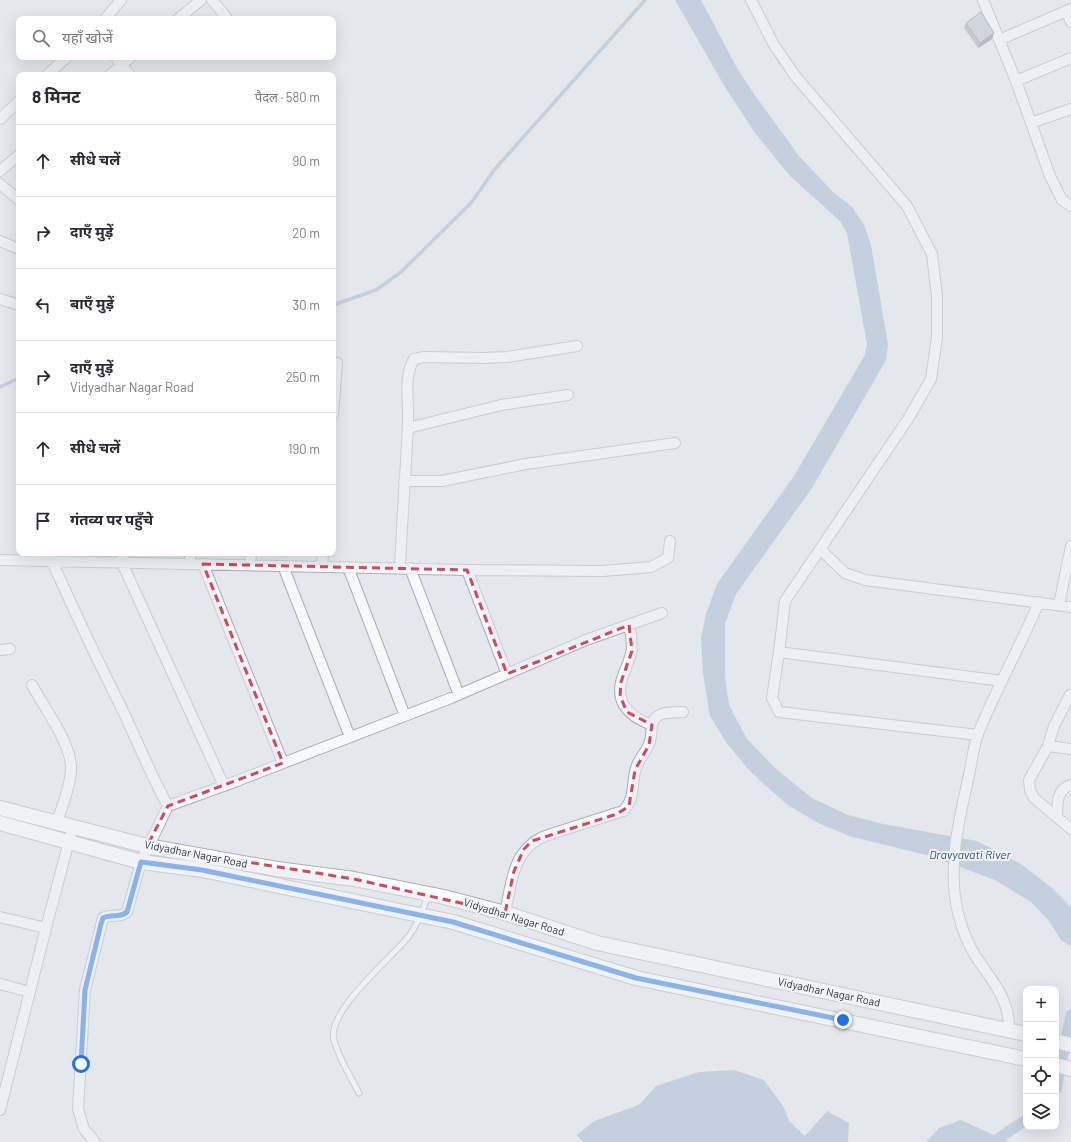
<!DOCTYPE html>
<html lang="hi">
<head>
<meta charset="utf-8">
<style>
	body { margin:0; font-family:Barlow,"Noto Sans Devanagari",sans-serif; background:#f7f7f7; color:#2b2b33 }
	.controls { position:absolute; right:12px; bottom:12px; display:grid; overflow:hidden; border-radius:8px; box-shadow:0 4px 16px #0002 }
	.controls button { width:36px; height:36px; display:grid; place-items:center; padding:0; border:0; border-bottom:1px solid #e1e1e2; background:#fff; color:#2b2b33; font:20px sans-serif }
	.stop { position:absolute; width:12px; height:12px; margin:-9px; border:3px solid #1a73e8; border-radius:50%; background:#fff }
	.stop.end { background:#1a73e8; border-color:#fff; box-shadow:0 1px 4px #0008 }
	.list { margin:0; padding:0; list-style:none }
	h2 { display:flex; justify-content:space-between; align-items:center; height:52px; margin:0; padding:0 16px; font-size:17px }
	h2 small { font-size:13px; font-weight:400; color:#7c7c81 }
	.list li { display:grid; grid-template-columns:26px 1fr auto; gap:12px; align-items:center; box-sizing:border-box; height:72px; padding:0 16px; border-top:1px solid #e1e1e2 }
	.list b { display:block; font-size:15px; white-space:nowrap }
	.list p { margin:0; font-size:13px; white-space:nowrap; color:#7c7c81 }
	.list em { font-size:13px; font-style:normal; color:#7c7c81 }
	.icon { flex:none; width:22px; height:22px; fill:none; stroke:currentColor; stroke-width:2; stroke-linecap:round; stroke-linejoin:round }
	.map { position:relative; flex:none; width:1071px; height:1142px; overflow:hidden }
	.search { position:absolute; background:#fff; box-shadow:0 4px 16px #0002; left:16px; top:16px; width:320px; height:44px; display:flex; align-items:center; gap:10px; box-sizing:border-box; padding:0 14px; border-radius:8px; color:#7c7c81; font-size:15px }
	.panel { position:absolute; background:#fff; box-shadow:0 4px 16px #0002; left:16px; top:72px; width:320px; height:484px; border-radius:8px }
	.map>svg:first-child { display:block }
	.water { fill:#9fb4cc }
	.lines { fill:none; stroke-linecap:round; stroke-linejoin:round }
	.stream { stroke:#9fb4cc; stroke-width:3.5 }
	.canal { stroke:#9fb4cc; stroke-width:11 }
	.service-casing { stroke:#a9aeb7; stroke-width:7 }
	.minor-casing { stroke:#a9aeb7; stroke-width:12 }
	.secondary-casing { stroke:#a9aeb7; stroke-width:16 }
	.service { stroke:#f7f8fa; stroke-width:5 }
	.minor { stroke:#f7f8fa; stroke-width:10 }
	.secondary { stroke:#fff; stroke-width:14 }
	.wall { fill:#a1a5ae }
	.shaded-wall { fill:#83868d }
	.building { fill:#bbc0ca; stroke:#83868d }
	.route { stroke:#1a73e8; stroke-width:5 }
	.marked { fill:none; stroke:#d1495b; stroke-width:3; stroke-dasharray:8 5; stroke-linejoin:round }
	.labels { text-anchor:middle; stroke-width:4; stroke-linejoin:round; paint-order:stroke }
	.street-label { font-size:11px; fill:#2b3445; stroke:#f4f6f9 }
	.water-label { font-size:12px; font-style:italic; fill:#34527a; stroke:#f4f6f9 }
</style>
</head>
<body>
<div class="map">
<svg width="1071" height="1142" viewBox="0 0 1071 1142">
	<rect width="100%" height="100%" fill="#e4e7ec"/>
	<path class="water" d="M675,0H701L737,68L754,94L799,156L833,192L852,207L864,225L871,245L888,344L886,360L812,488L736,594L725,624V677L729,705L747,739L776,769L812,798L848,815L883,824L977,841L1021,864L1052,888L1071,907V946L1061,940L1049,921L1031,902L995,880L930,856L849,836L818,823L788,805L767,787L747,768L726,742L710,716L703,673L701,638L706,614L717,584L794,476L865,355L867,344L847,233L840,221L790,176L755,133L725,87Z
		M734,1070L764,1080L783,1106L789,1121L805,1136L827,1111L849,1123L848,1142H583L577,1135L594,1121L639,1105L656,1086L699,1072Z
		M961,1120L1009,1142H926L939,1128Z"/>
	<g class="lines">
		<path class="stream" d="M333,305L376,290L401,272L471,203L495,169L645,0
			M0,387L19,378"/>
		<path class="canal" d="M1056,1089L1071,1015
			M999,1138L1026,1120"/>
		<g class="service-casing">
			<path id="service" d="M359,1093C351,1077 338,1057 334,1040C326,1011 392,958 409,936C418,924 423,909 428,895"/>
		</g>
		<g class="minor-casing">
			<path id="minor" d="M212,0L226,17
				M751,0L774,45L796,77L907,206L932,254L937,296V337L931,379L908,419L785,601L779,652L772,698L779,712L978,735
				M983,0L1016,81L1050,176L1062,200L1071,206
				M1066,11L1071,22
				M105,19L121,0
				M178,19L201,0
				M999,40L1071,9
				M115,57L130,75
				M47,75L67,57
				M110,75L131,57
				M1016,81L1071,58
				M0,119L19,101
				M1031,123L1071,109
				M0,171L19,155
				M0,184L19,200
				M0,241L19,249
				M0,299L19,305
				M333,414L337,363
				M408,428L501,405L568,395
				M404,481H442L526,464L675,443
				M820,549L845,573L865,580L1071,607
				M52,553V561C74,611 97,659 121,707C137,740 150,774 168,806L237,781L451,698L586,640L662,613
				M123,553L122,563L224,786
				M0,560L467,570L603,571L651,567L668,558L670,541
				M190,564V553
				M203,564L283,763
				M250,565L251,553
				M283,566L350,737
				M322,567L323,553
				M348,567L405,716
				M400,568C402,519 406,470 408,421C409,400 403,378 414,359L423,357L483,358L507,357L577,346
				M410,568L459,695
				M467,570L507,674
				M1059,605L1071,546
				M629,625C631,633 632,641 632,649C630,661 624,671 621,682C616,706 633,718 652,725
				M0,650L10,649
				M779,652L1002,681
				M32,685C44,708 73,745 71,771C70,788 62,806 57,822
				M1070,695L1054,726L1048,746L1029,780L1030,790L1034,798L1071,829
				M1048,746L1071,749
				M1057,816C1058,802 1056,790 1071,785
				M505,913C512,882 512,850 545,836L623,811C636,799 631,783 636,768C639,758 646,752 649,744C652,737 651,731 652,725C656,710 671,713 683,712
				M0,917L46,928L73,826
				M0,984L30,992
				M1009,1030C1010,999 992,981 976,957C967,943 962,929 958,913C947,867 959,820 969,775C972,762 973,747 978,734C996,689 1020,647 1039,602
				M0,1110L46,928
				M95,1142L84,1129L78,1109L85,990L103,918C112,913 119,919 127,912L141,862L168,806"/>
		</g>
		<g class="secondary-casing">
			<path id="secondary" d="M0,808L147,846L277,869L354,879L444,897L505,913L597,943L1026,1034
				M0,823L141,862L202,870L453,922L636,978L1026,1059
				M1056,1041L1071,1045
				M1056,1065L1071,1069"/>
		</g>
		<use href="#service" class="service"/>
		<use href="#minor" class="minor"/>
		<use href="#secondary" class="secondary"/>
	</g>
	<path class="wall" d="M966,23L994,33L992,39L978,48L964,28Z"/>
	<path class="shaded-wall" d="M994,33L992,39L978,48L980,43Z"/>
	<path class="building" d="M981,12L994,33L980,43L966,23Z"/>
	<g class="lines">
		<path class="route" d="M81,1064L85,990L101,924L103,918C112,913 119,919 127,912L141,862L202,870L453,922L636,978L843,1020"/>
	</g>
	<path d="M0 0H1071V1142H0ZM203,564L467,570L507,674L629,625L632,651L621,682L620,696L627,712L652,725L649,745L635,770L629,806L617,814L532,841L524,849L514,871L505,913L354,879L147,846L168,806L283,763Z" fill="#e4e7ec" fill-opacity=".55" fill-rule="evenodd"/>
	<path class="marked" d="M203,564L467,570L507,674L629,625L632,651L621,682L620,696L627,712L652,725L649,745L635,770L629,806L617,814L532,841L524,849L514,871L505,913L354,879L147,846L168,806L283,763Z"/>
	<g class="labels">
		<g class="street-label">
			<text transform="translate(196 854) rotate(11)" y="4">Vidyadhar Nagar Road</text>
			<text transform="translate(514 917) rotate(17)" y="4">Vidyadhar Nagar Road</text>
			<text transform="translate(829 992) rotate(12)" y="4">Vidyadhar Nagar Road</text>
		</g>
		<g class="water-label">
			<text x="970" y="859">Dravyavati River</text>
		</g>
	</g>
</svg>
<div class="controls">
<button>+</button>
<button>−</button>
<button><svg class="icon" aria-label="locate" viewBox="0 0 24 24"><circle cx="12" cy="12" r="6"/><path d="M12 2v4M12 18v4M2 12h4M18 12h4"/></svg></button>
<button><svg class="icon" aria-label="layers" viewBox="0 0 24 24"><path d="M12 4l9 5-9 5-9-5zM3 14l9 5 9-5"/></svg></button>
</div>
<div class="stop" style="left:81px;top:1064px"></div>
<div class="stop end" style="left:843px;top:1020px"></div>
<div class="search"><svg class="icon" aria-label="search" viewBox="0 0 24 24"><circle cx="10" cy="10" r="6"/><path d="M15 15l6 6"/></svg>यहाँ खोजें</div>
<section class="panel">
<h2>8 मिनट<small>पैदल · 580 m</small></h2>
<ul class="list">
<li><svg class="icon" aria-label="ahead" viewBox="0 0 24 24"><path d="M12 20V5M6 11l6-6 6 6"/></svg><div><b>सीधे चलें</b></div><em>90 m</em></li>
<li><svg class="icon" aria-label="right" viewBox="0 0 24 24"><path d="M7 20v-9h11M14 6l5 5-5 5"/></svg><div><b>दाएँ मुड़ें</b></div><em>20 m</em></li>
<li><svg class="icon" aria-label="left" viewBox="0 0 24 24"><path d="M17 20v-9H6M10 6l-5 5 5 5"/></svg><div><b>बाएँ मुड़ें</b></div><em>30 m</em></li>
<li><svg class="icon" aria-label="right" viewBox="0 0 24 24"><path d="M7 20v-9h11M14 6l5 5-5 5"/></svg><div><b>दाएँ मुड़ें</b><p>Vidyadhar Nagar Road</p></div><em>250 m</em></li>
<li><svg class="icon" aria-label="ahead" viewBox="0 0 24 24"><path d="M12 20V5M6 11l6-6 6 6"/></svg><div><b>सीधे चलें</b></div><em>190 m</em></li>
<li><svg class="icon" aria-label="arrive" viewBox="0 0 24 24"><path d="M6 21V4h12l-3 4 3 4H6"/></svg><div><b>गंतव्य पर पहुँचे</b></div></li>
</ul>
</section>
</div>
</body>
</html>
